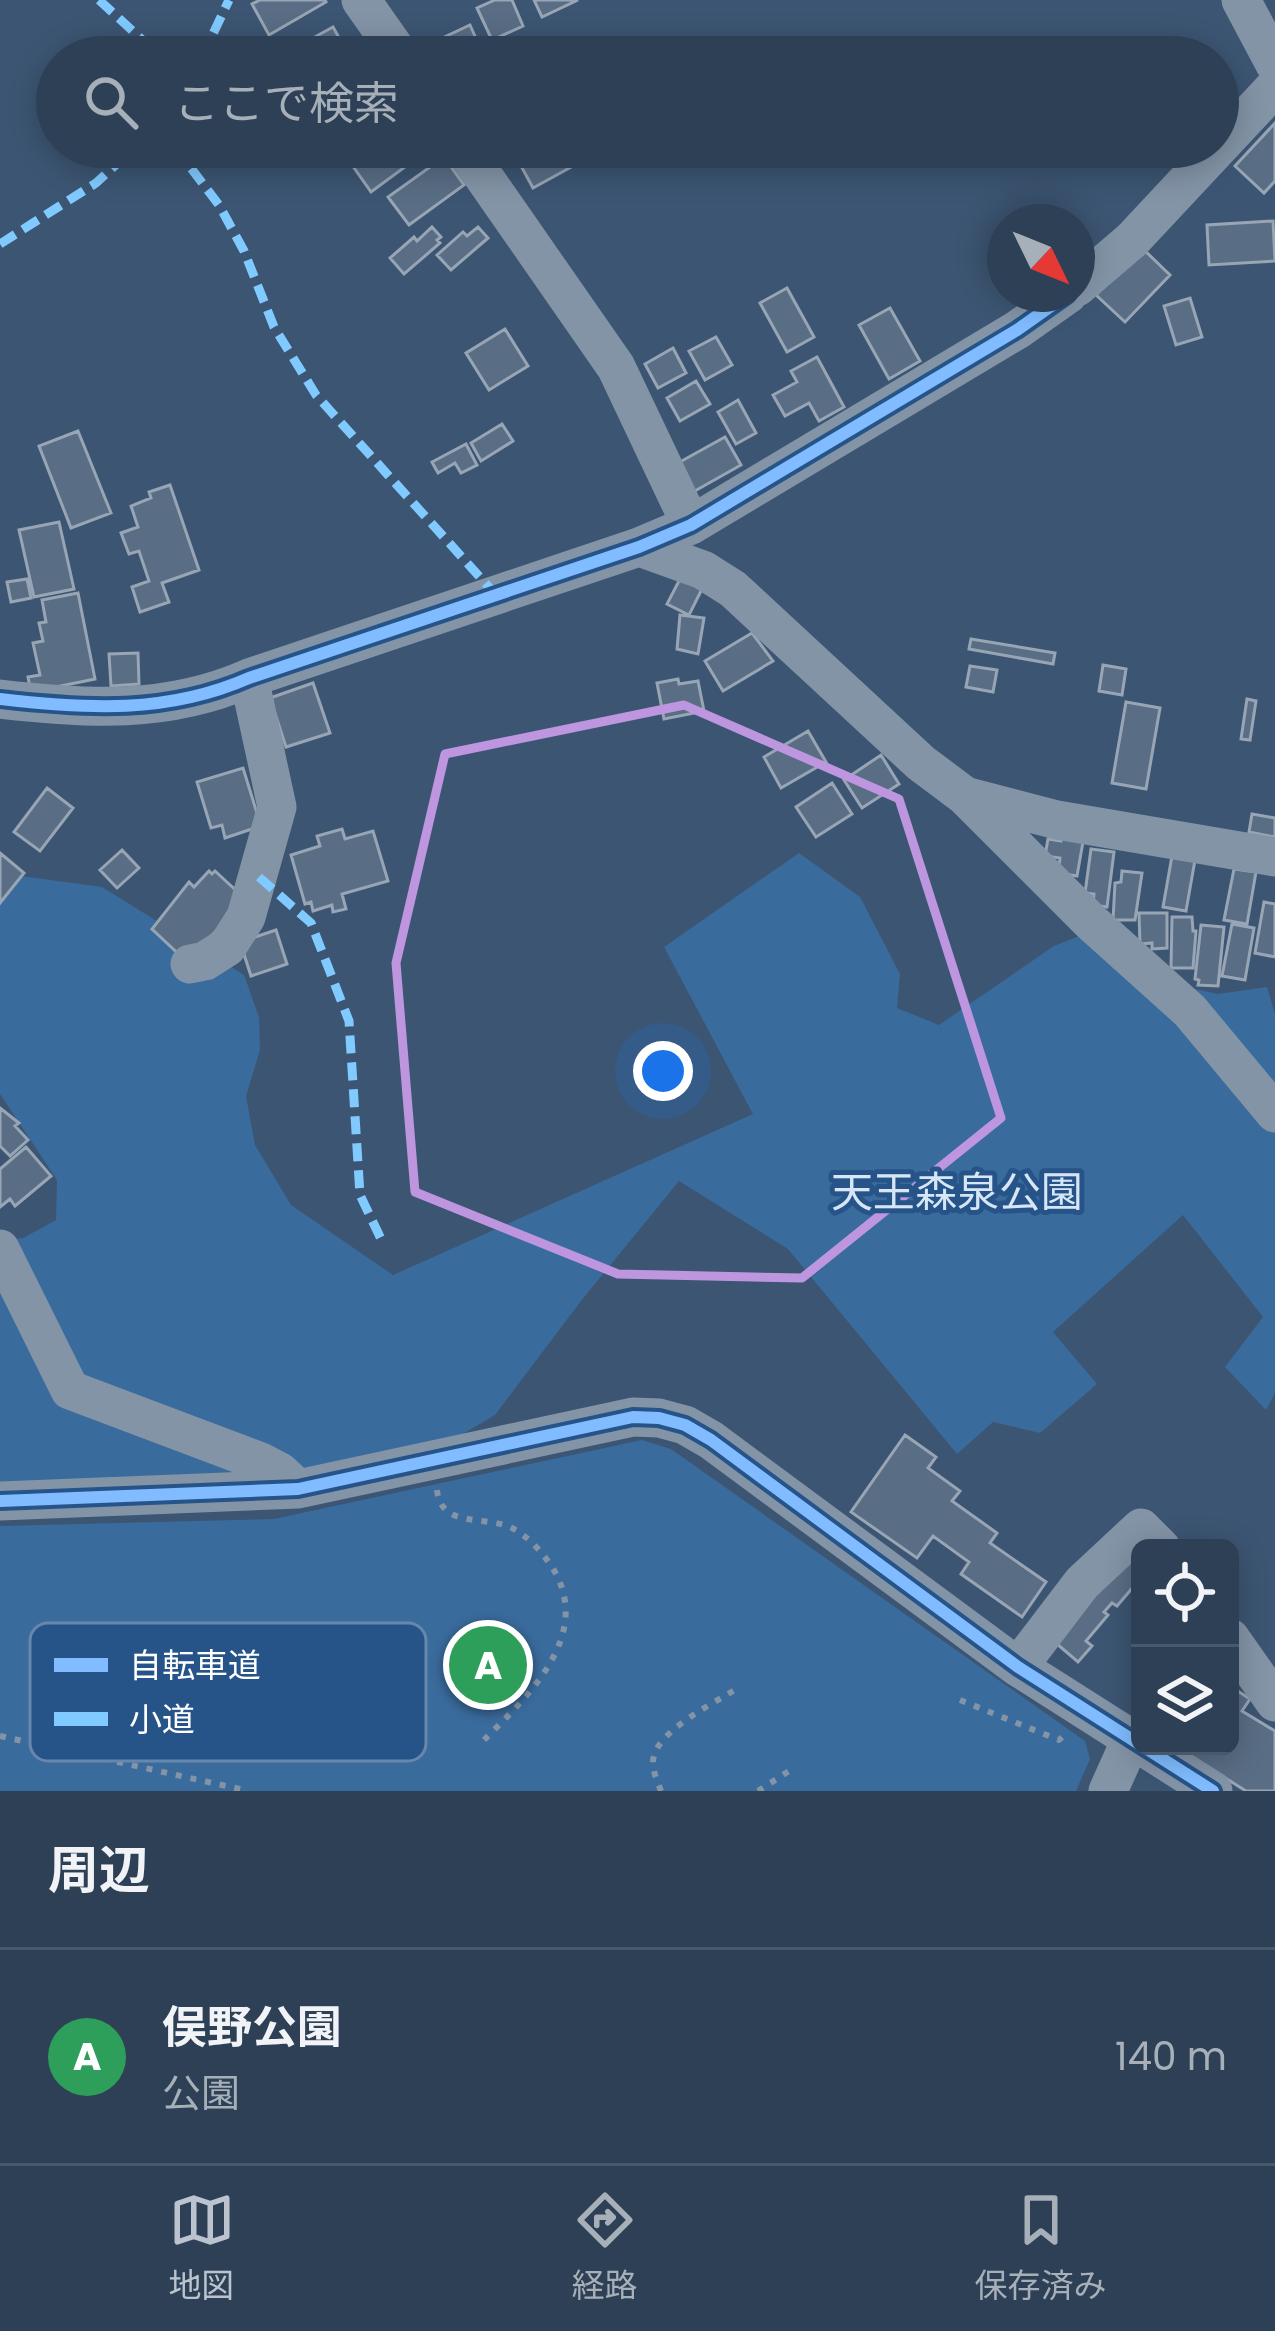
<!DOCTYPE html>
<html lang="ja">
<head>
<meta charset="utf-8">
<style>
	body { margin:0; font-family:Poppins,"Noto Sans JP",sans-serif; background:#394b60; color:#f1f3f6 }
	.controls { position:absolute; right:36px; bottom:36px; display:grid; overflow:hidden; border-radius:18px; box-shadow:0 6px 30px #0003 }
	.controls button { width:108px; height:108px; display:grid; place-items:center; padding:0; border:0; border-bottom:3px solid #48596c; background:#2d4056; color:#f1f3f6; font:60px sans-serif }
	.compass { position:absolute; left:987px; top:204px; width:108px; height:108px; border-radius:50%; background:#2d4056; box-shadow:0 6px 30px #0003; rotate:133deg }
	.you { position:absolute; left:663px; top:1071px; width:42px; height:42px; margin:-30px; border:9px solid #fff; border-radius:50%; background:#1a73e8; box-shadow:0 0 0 18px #1a73e833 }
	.badge { display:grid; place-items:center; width:78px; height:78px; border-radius:50%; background:#bbc4ce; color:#fff; font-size:39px; font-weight:700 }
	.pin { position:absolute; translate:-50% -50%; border:6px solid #fff; box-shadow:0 3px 12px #0006 }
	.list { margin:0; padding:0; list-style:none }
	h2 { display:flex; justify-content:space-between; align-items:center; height:156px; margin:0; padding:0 48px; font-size:51px }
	h2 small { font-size:39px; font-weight:400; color:#a7afb9 }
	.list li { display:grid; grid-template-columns:78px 1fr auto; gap:36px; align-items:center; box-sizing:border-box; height:216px; padding:0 48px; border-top:3px solid #48596c }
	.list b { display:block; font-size:45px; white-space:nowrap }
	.list p { margin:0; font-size:39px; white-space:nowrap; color:#a7afb9 }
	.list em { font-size:39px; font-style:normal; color:#a7afb9 }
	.icon { flex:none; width:66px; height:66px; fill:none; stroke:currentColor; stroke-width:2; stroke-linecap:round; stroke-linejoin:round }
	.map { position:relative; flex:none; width:1275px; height:1791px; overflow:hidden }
	.search { position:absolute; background:#2d4056; box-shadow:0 6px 30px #0003; left:36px; right:36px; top:36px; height:132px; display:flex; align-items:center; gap:30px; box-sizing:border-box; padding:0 42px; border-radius:66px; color:#a7afb9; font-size:45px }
	.sheet { height:372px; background:#2d4056 }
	nav { display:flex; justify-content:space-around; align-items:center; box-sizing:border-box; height:168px; border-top:3px solid #48596c; background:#2d4056; font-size:33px; color:#a7afb9 }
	nav a { display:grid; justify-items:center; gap:6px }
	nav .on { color:#bbc4ce }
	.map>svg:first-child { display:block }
	.green { fill:#3a6b9d }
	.building { fill:#596d84; stroke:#97a5b5; stroke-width:3 }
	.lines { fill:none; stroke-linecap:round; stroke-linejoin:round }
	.path { stroke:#8394a7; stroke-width:6; stroke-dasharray:6 9; stroke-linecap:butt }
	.minor { stroke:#8394a7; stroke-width:39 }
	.quiet { stroke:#80caff; stroke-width:9; stroke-dasharray:18 9; stroke-linecap:butt }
	.cycleway-casing { stroke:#265488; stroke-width:20 }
	.cycleway { stroke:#80bcff; stroke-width:12 }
	.marked { fill:none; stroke:#bd96df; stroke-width:9; stroke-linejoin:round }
	.labels { text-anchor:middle; stroke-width:10; stroke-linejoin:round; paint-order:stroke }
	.park-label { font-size:42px; fill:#d6e6f7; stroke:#265488 }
	.key { fill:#265488; stroke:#6787ac; stroke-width:3 }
	.key-label { font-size:33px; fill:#fff }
</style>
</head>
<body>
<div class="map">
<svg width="1275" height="1791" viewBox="0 0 1275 1791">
	<rect width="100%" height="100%" fill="#3c5572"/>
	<path class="green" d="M799,853L860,897L900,974L897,1008L939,1025L1054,946L1112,923L1191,988L1218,994L1267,987L1275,1014V1393L1266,1410L1225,1367L1263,1317L1183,1215L1053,1332L1097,1384L1040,1433L993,1422L957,1454L788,1249L679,1181L581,1301L495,1415L419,1460L378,1477L0,1485V1241L23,1238L56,1220L57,1180L0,1094V901L21,876L102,887L244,975L259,1017L260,1050L246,1096L255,1145L291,1205L393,1275L753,1114L664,947Z
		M642,1440L671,1449L1085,1741L1090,1759L1076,1791H0V1526L274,1519Z"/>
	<path class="building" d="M260,0H325L326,2L269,35L252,4Z
		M495,0H512L523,26L492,40L477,8Z
		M534,0H578L542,17Z
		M470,25L482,52L472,57H441L434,42Z
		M333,27L350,57H309L302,44Z
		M1275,123V181L1264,193L1235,166Z
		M371,147H427L428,150L371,192L350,162Z
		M524,147H576L584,160L533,188L514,153Z
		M444,157L464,185L409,225L388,197Z
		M1273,221L1275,261L1209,265L1207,225Z
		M432,227L441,237L437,240L440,243L404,274L390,258L414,237L417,241Z
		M478,227L488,238L451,270L437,255L463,232L467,236Z
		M1141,247L1170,275L1125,322L1096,295Z
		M787,288L814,337L787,352L760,303Z
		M1190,298L1202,337L1176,345L1164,306Z
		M890,308L920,361L889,379L859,325Z
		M505,329L528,366L489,390L466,353Z
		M716,337L732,365L705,380L689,351Z
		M673,348L686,373L658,388L645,364Z
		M817,357L844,407L819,421L809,403L785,416L773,395L797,382L791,371Z
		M696,381L710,404L680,421L667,398Z
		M738,400L756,433L736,444L718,412Z
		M502,424L513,441L481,461L471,443Z
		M78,431L111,513L71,528L39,446Z
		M725,437L741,465L693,492L678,463Z
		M466,444L477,465L461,473L455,463L438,473L432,462Z
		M170,485L199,570L162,583L169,602L140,612L132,587L149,581L139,551L129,554L121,533L138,527L131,506L151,498L149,492Z
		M59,522L74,589L34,597L19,530Z
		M27,579L31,598L11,602L7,582Z
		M680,579L702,589L689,615L667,604Z
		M78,593L95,679L31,692L28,677L40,675L33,643L43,641L39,623L46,622L42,600Z
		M680,615L704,618L698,654L677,649Z
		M752,633L773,661L723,691L705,661Z
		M971,639L1055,653L1053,664L969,649Z
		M138,653L139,684L111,686L109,654Z
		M1103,665L1126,669L1122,695L1099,691Z
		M970,666L997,670L993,692L966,687Z
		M678,679L679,684L698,681L704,711L664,719L657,683Z
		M313,683L330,733L286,747L270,698Z
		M1247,699L1256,701L1250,740L1241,739Z
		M1126,702L1160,708L1146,789L1112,783Z
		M808,731L826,762L781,788L764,757Z
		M881,755L899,784L862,808L844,780Z
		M243,768L261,826L225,838L222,825L211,828L197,782Z
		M832,783L852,814L816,837L796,807Z
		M47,788L73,808L40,851L14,832Z
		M1252,814L1275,818V837L1249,832Z
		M342,829L345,839L373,831L388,881L342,894L346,909L333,912L332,905L313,911L311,902L305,904L291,855L320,846L317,836Z
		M1062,832L1084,836L1077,876L1058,873L1060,858L1045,856L1048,839L1061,841Z
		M1091,849L1114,852L1107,907L1093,905L1094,894L1085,893Z
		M122,850L139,868L117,888L100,870Z
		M0,853L24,873L0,903Z
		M1172,856L1195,860L1186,911L1163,907Z
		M1234,869L1256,872L1247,924L1224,920Z
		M209,871L212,874L215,871L243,897V904L186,961L152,929L189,882L194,887Z
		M1122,871L1142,873L1135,920H1113L1115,883L1121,882Z
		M1264,902L1275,904V957L1255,953Z
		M1139,913H1167V948L1152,949V943L1140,944Z
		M1172,917H1192L1193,931H1196L1193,968H1171Z
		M1232,924L1254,928L1245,980L1222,976Z
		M1201,925L1224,927L1218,986L1198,985L1199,980L1195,979Z
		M276,930L287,964L251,976L240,942Z
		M0,1108L19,1123L15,1126L28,1140L10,1156L0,1146Z
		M26,1147L51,1176L15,1206L10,1199L0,1207V1169Z
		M905,1435L936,1457L928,1468L960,1491L952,1501L997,1533L990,1543L1046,1582L1022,1617L961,1574L969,1562L933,1536L917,1558L851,1512Z
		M1140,1548V1579L1117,1606L1112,1603L1104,1612L1108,1615L1086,1641L1092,1646L1078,1662L1057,1644L1065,1623Z
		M1230,1686L1250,1699L1242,1711L1275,1731V1791H1246L1176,1747L1230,1746Z"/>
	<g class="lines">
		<path class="path" d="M437,1490C441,1529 486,1515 512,1528C529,1537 542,1552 552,1567C595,1635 527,1697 482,1742
			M960,1700L1059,1740L1063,1736
			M0,1736L249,1791
			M661,1791C658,1783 653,1772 653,1763C652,1733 713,1704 736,1689
			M758,1791L789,1771"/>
		<path class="minor" d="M361,0L401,57
			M1241,0L1275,64
			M463,147L616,367L691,525
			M1077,287L1132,240L1275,87
			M639,547L703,570L733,589L921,763L965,796L1057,820L1275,857
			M0,699C87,709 167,714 249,678L639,547L691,525L1017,330L1068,294
			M965,796L1091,922L1190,1011L1275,1113
			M190,964L205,961L227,947L246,917L277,807L249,678
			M0,1249L70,1390L261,1462L280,1472L298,1489
			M0,1501L298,1489L633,1417L659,1418L685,1425L711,1440L1018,1667L1213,1791
			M1230,1638L1275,1702
			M1018,1667L1082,1583L1141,1528L1161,1548
			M1108,1791L1130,1742"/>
		<path class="quiet" d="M99,0L161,57
			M202,57L229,0
			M175,147L219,205L244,251L274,327L316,395L496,595
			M0,244L96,183L135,147
			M259,877L311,923L349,1021L360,1195L381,1239"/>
		<g class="cycleway-casing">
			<path id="cycleway" d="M0,699C87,709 167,714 249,678L639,547L691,525L1017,330L1068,294
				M0,1501L298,1489L633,1417L659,1418L685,1425L711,1440L1018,1667L1213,1791"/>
		</g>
		<use href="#cycleway" class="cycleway"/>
	</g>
	<path class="marked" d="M684,705L899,799L1001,1118L802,1278L618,1274L415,1192L396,963L445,754Z"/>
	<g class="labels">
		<g class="park-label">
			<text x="957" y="1207">天王森泉公園</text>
		</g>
	</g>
	<rect x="30" y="1623" width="396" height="138" rx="18" class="key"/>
	<rect x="54" y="1658" width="54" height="14" fill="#80bcff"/>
	<rect x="54" y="1712" width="54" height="14" fill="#80caff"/>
	<g class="key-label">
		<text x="129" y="1677">自転車道</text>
		<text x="129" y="1731">小道</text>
	</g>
</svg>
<div class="controls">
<button><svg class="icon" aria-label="locate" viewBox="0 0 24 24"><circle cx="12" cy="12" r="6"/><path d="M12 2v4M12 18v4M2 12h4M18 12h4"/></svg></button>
<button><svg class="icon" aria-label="layers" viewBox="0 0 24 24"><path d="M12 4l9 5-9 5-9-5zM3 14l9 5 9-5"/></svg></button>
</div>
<svg class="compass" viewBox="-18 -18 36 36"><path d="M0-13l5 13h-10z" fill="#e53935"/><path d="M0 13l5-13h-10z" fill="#a7afb9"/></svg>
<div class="you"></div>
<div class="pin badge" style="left:488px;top:1665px;background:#2e9e5b">A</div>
<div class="search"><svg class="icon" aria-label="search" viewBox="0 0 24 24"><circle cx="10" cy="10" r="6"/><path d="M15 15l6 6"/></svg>ここで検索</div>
</div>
<section class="sheet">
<h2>周辺<small></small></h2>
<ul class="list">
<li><span class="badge" style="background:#2e9e5b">A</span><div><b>俣野公園</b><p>公園</p></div><em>140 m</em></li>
</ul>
</section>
<nav>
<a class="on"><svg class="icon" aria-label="map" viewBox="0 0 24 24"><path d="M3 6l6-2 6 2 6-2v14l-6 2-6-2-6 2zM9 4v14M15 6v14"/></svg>地図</a>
<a><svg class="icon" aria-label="directions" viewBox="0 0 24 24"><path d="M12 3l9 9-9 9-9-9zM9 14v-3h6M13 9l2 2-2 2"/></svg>経路</a>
<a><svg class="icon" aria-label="saved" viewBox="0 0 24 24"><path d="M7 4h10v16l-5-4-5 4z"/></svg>保存済み</a>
</nav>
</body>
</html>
